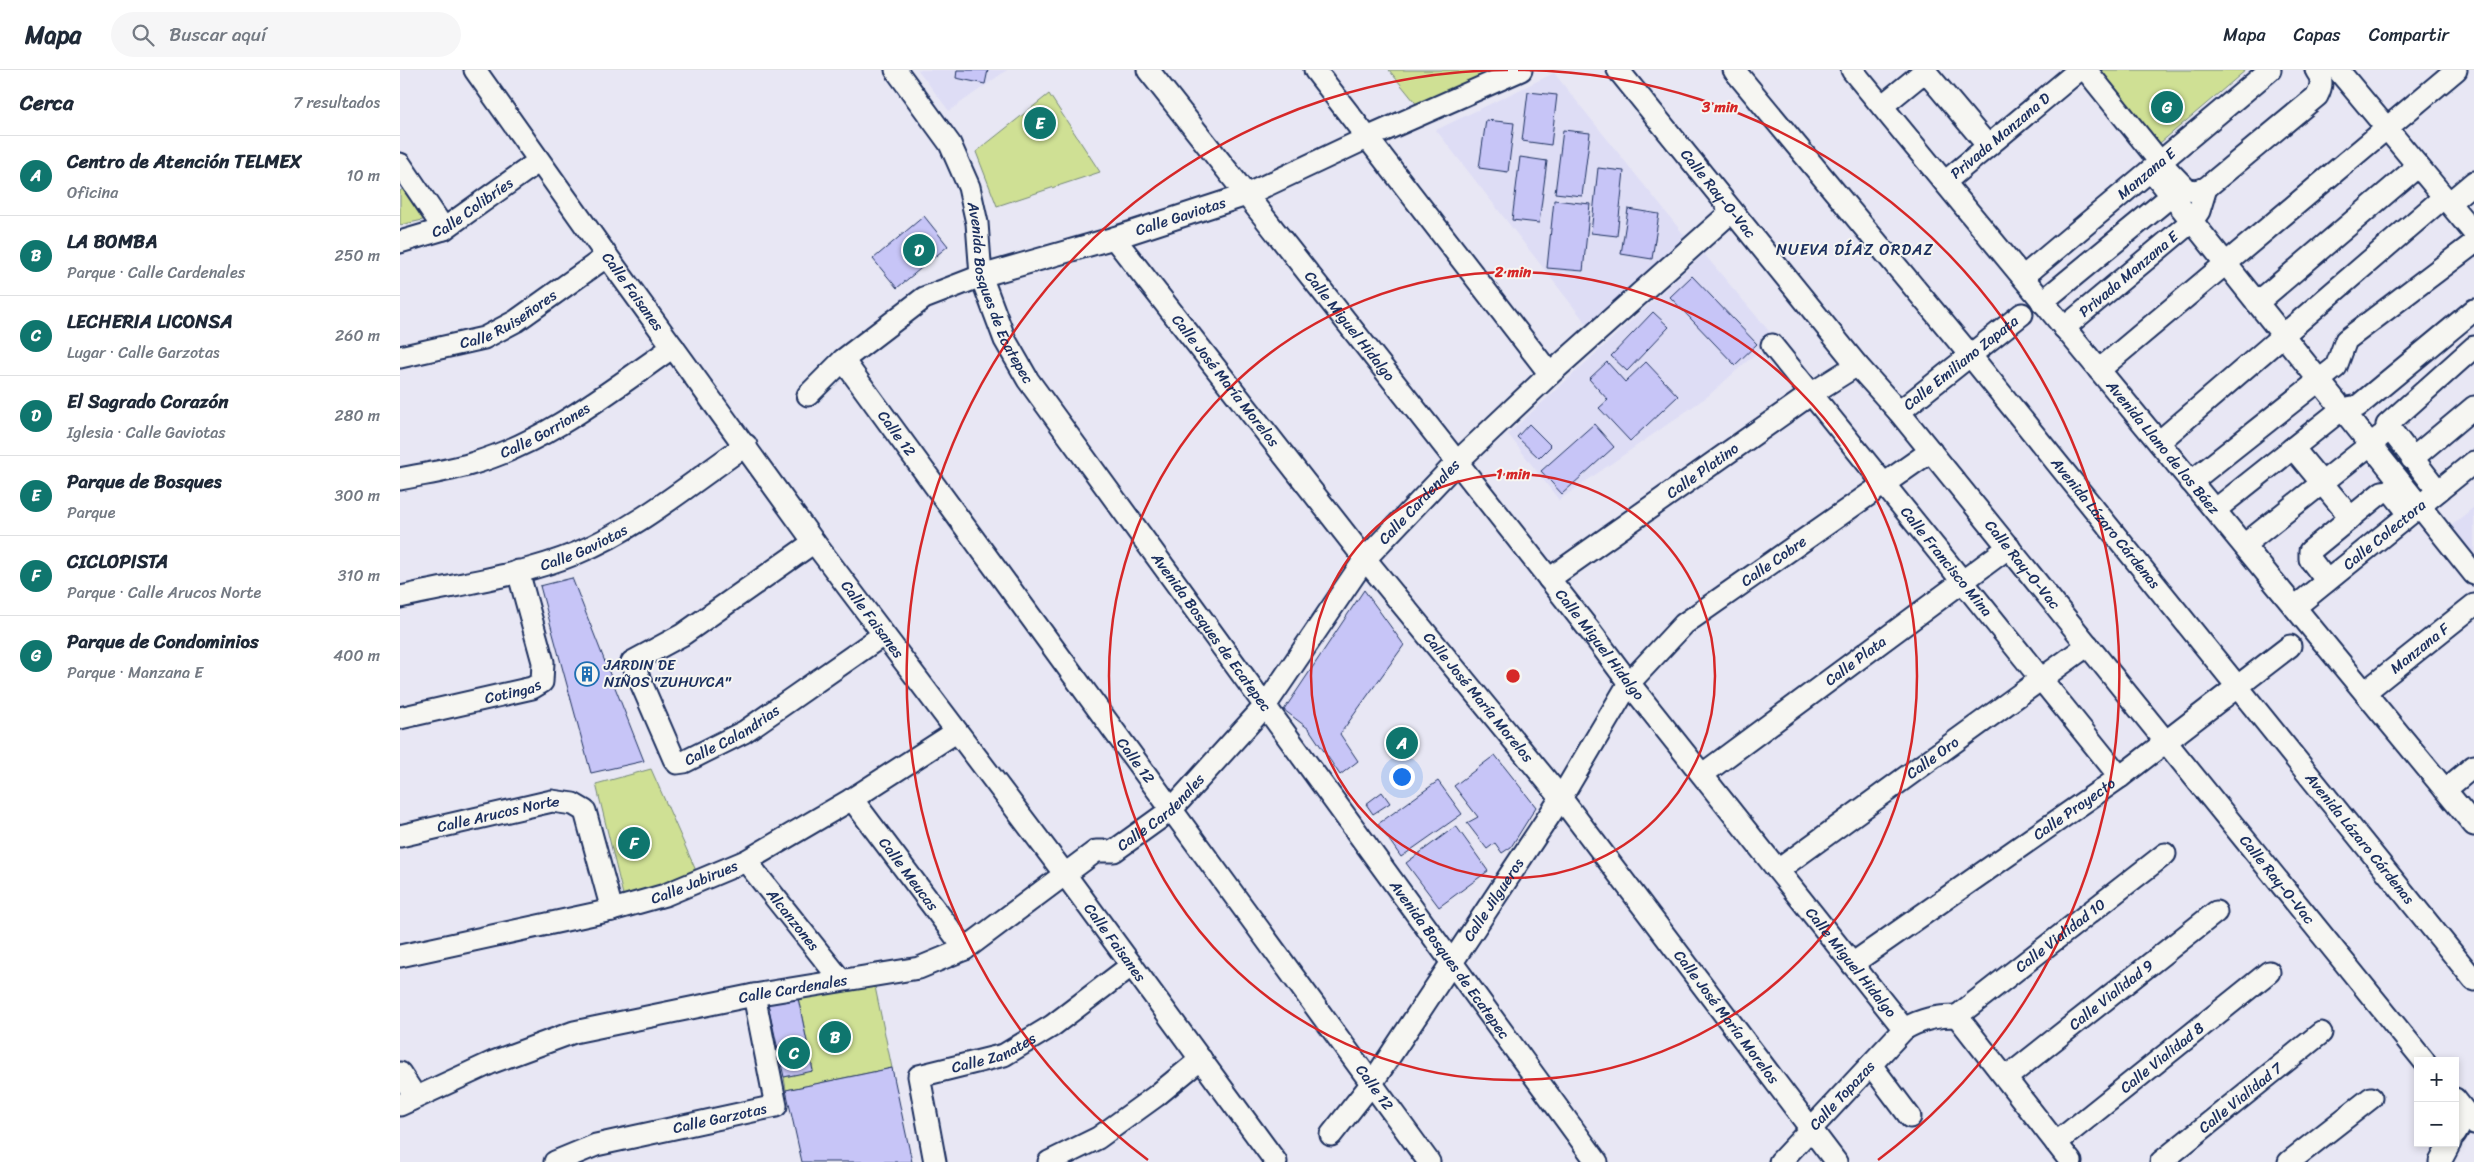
<!DOCTYPE html>
<html lang="es">
<head>
<meta charset="utf-8">
<style>
	body { margin:0; font-family:Sriracha,sans-serif; background:#f6f6f7; color:#1f2937 }
	.controls { position:absolute; right:15px; bottom:15px; display:grid; overflow:hidden; border-radius:0px; box-shadow:0 2px 8px #0003 }
	.controls button { width:45px; height:45px; display:grid; place-items:center; padding:0; border:0; border-bottom:1px solid #e0e1e3; background:#fff; color:#1f2937; font:25px sans-serif }
	.you { position:absolute; left:1001px; top:706px; width:18px; height:18px; margin:-12px; border:4px solid #fff; border-radius:50%; background:#1a73e8; box-shadow:0 0 0 8px #1a73e833 }
	.badge { display:grid; place-items:center; width:32px; height:32px; border-radius:50%; background:#0f766e; color:#fff; font-size:16px; font-weight:700 }
	.pin { position:absolute; translate:-50% -50%; border:2px solid #fff; box-shadow:0 1px 5px #0006 }
	.list { margin:0; padding:0; list-style:none }
	h2 { display:flex; justify-content:space-between; align-items:center; height:65px; margin:0; padding:0 20px; font-size:21px }
	h2 small { font-size:16px; font-weight:400; color:#747a83 }
	.list li { display:grid; grid-template-columns:32px 1fr auto; gap:15px; align-items:center; box-sizing:border-box; height:80px; padding:0 20px; border-top:1px solid #e0e1e3 }
	.list b { display:block; font-size:19px; white-space:nowrap }
	.list p { margin:0; font-size:16px; white-space:nowrap; color:#747a83 }
	.list em { font-size:16px; font-style:normal; color:#747a83 }
	.icon { flex:none; width:28px; height:28px; fill:none; stroke:currentColor; stroke-width:2; stroke-linecap:round; stroke-linejoin:round }
	.map { position:relative; flex:none; width:2074px; height:1092px; overflow:hidden }
	header { display:flex; align-items:center; gap:30px; box-sizing:border-box; height:70px; padding:0 25px; background:#fff; border-bottom:1px solid #e0e1e3 }
	header strong { font-size:24px }
	nav { display:flex; gap:28px; margin-inline-start:auto; font-size:18px }
	.search { width:350px; height:45px; background:#f6f6f7; display:flex; align-items:center; gap:12px; box-sizing:border-box; padding:0 18px; border-radius:28px; color:#747a83; font-size:19px }
	main { display:flex }
	aside { flex:1; background:#fff }
	.map>svg:first-child { display:block }
	.built { fill:#deddf5 }
	.green { fill:#cfe094; stroke:#758879 }
	.building { fill:#c7c5f7; stroke:#1b2f5e }
	.lines { fill:none; stroke-linecap:round; stroke-linejoin:round }
	.minor-casing { stroke:#1b2f5e; stroke-width:25 }
	.minor { stroke:#f6f6f2; stroke-width:21 }
	.ring { fill:none; stroke:#d62828; stroke-width:2.5 }
	.labels { text-anchor:middle; stroke-width:4; stroke-linejoin:round; paint-order:stroke }
	.street-label { font-size:15px; fill:#1b2f5e; stroke:#f6f6f2 }
	.poi-label { font-size:15px; fill:#1b2f5e; stroke:#f6f6f2; text-anchor:start }
	.neighbourhood-label { font-size:16px; letter-spacing:1px; fill:#1b2f5e; stroke:#f6f6f2 }
	.centre { fill:#d62828; stroke:#f6f6f2; stroke-width:2.5 }
	.ring-label { font-size:15px; text-anchor:middle; font-weight:bold; fill:#d62828; stroke:#f6f6f2; stroke-width:4; stroke-linejoin:round; paint-order:stroke }
</style>
</head>
<body>
<header>
<strong>Mapa</strong>
<div class="search"><svg class="icon" aria-label="search" viewBox="0 0 24 24"><circle cx="10" cy="10" r="6"/><path d="M15 15l6 6"/></svg>Buscar aquí</div>
<nav><a>Mapa</a><a>Capas</a><a>Compartir</a></nav>
</header>
<main>
<aside>
<h2>Cerca<small>7 resultados</small></h2>
<ul class="list">
<li><span class="badge">A</span><div><b>Centro de Atención TELMEX</b><p>Oficina</p></div><em>10 m</em></li>
<li><span class="badge">B</span><div><b>LA BOMBA</b><p>Parque · Calle Cardenales</p></div><em>250 m</em></li>
<li><span class="badge">C</span><div><b>LECHERIA LICONSA</b><p>Lugar · Calle Garzotas</p></div><em>260 m</em></li>
<li><span class="badge">D</span><div><b>El Sagrado Corazón</b><p>Iglesia · Calle Gaviotas</p></div><em>280 m</em></li>
<li><span class="badge">E</span><div><b>Parque de Bosques</b><p>Parque</p></div><em>300 m</em></li>
<li><span class="badge">F</span><div><b>CICLOPISTA</b><p>Parque · Calle Arucos Norte</p></div><em>310 m</em></li>
<li><span class="badge">G</span><div><b>Parque de Condominios</b><p>Parque · Manzana E</p></div><em>400 m</em></li>
</ul>
</aside>
<div class="map">
<svg width="2074" height="1092" viewBox="0 0 2074 1092">
	<rect width="100%" height="100%" fill="#e8e7f4"/>
	<filter id="ink" filterUnits="userSpaceOnUse"><feTurbulence type="fractalNoise" baseFrequency=".02" numOctaves="2"/><feDisplacementMap in="SourceGraphic" scale="10" xChannelSelector="R" yChannelSelector="G"/><feConvolveMatrix kernelMatrix="1 2 1 2 8 2 1 2 1" color-interpolation-filters="sRGB"/></filter>
	<g filter="url(#ink)">
		<path class="built" d="M518,0H607L549,41Z
			M1154,3L1285,166L1189,257L1036,60Z
			M1304,184L1374,267L1308,326L1159,430L1108,364Z
			M2074,437V495L2046,460Z"/>
		<path class="green" d="M989,0H1091L1018,36Z
			M1701,0H1846L1760,73Z
			M649,24L700,102L597,136L576,82Z
			M4,118L23,150L0,155V121Z
			M251,699L297,803L224,829L196,714Z
			M474,912L492,998L386,1020L384,1007L413,1000L398,928Z"/>
		<path class="building" d="M557,0H588L585,14L556,8Z
			M1128,22L1157,25L1151,75L1122,71Z
			M1086,50L1114,53L1108,102L1079,98Z
			M1163,60L1190,63L1182,126L1155,123Z
			M1120,87L1147,91L1139,153L1112,150Z
			M1198,98L1224,101L1217,166L1191,163Z
			M1154,130L1190,134L1183,201L1147,198Z
			M1228,139L1259,144L1252,189L1221,184Z
			M524,146L548,176L497,218L473,189Z
			M1292,206L1357,274L1335,295L1270,227Z
			M1253,242L1269,257L1227,301L1211,286Z
			M1207,292L1225,312L1246,292L1278,326L1230,371L1199,338L1208,330L1189,309Z
			M1129,354L1151,376L1139,388L1117,367Z
			M1194,354L1214,377L1162,424L1141,401Z
			M172,508L244,691L191,703L140,516Z
			M964,520L1004,575L940,664L958,691L940,705L909,659L884,640Z
			M1095,685L1136,737L1111,777L1102,783L1095,773L1087,779L1067,753L1078,747L1054,716Z
			M1038,711L1062,744L1001,787L978,754Z
			M982,722L990,733L973,744L966,734Z
			M1056,756L1088,801L1039,837L1006,793Z
			M398,928L413,1001L384,1007L368,934Z
			M492,998L512,1092H402L386,1020Z"/>
		<g class="lines">
			<g class="minor-casing">
				<g id="minor">
					<path id="s1" d="M75,0L207,186L414,472L664,803L876,1092"/>
					<path id="s2" d="M496,0L550,74L569,117L577,153L581,206L605,270L628,310L1197,1092"/>
					<path id="s3" d="M748,0L1191,562L1229,613L1504,959"/>
					<path d="M915,0L1150,304"/>
					<path id="s4" d="M1218,0L1457,295L1499,342L2024,991"/>
					<path id="s5" d="M1334,0L1570,285L2074,910"/>
					<path id="s6" d="M1452,0L2074,755"/>
					<path d="M1686,0L1760,92L1787,120L1797,121L1806,118L1917,26C1922,16 1923,9 1916,0"/>
					<path d="M1938,0L2074,163"/>
					<path d="M1525,1L1588,76"/>
					<path d="M1482,36L1526,0"/>
					<path d="M0,94L44,159"/>
					<path d="M1751,100L2074,504"/>
					<path id="s7" d="M1545,112L1679,0"/>
					<path d="M2049,133L2074,112"/>
					<path id="s8" d="M714,168L965,489L1161,728L1436,1092"/>
					<path id="s9" d="M0,172L44,159L139,91"/>
					<path id="s10" d="M1623,207L1870,0"/>
					<path d="M1642,232L1771,126"/>
					<path d="M1857,233L2018,96"/>
					<path id="s11" d="M1664,258L1792,151L1799,141L1806,118"/>
					<path id="s12" d="M1372,275L1720,707"/>
					<path id="s13" d="M0,287L84,268L116,251L207,186"/>
					<path id="s14" d="M443,290L1029,1092"/>
					<path d="M1699,300L2056,0"/>
					<path id="s15" d="M408,325L443,290L524,228L581,206L714,168L846,125L967,68L1121,0"/>
					<path id="s16" d="M1499,342L1622,244"/>
					<path d="M1759,372L2044,127"/>
					<path d="M1893,378L1951,448"/>
					<path d="M2012,389L2074,337"/>
					<path id="s17" d="M0,409C24,404 48,401 71,394C147,372 210,321 273,277"/>
					<path d="M1791,412L1936,297L1946,270L2074,173"/>
					<path d="M2038,421L1987,355L2074,277"/>
					<path d="M1815,440L1942,339L1958,336L2074,240"/>
					<path id="s18" d="M414,472L282,565L232,592L274,689L277,693L284,692L344,662L483,565"/>
					<path d="M1844,475L1981,366"/>
					<path id="s19" d="M1149,509L1411,324L1457,295"/>
					<path d="M1927,511L1910,489V481L1982,422L1991,421L2007,441"/>
					<path id="s20" d="M0,527C58,514 121,506 177,483C238,458 291,413 346,375"/>
					<path id="s21" d="M1895,537L2074,392"/>
					<path id="s22" d="M1965,622L2074,535"/>
					<path id="s23" d="M0,648L132,618L142,612L143,592L118,501"/>
					<path id="s24" d="M1303,704L1609,477"/>
					<path d="M2045,720L2074,696"/>
					<path id="s25" d="M452,729L565,879"/>
					<path id="s26" d="M0,766L152,731L173,734L185,741L212,840"/>
					<path id="s27" d="M346,791L440,909"/>
					<path id="s28" d="M1378,800L1688,575"/>
					<path id="s29" d="M0,886L212,840L265,825L346,791L452,729L556,662"/>
					<path id="s30" d="M1452,894L1720,707L1890,576"/>
					<path id="s31" d="M1557,946L1765,784"/>
					<path d="M1557,946L1671,1092"/>
					<path d="M1471,995L1510,1047"/>
					<path d="M0,1003L15,1026"/>
					<path id="s32" d="M1606,1008L1816,842"/>
					<path d="M2055,1029L2074,1053"/>
					<path id="s33" d="M0,1035L93,992L174,962L354,925L519,898L565,879L696,781H714L771,740L865,636L965,489L1057,392L1150,304L1331,142"/>
					<path d="M2055,1064L2067,1044"/>
					<path id="s34" d="M931,1065L972,1013L1161,728L1229,613L1284,554L1531,381"/>
					<path id="s35" d="M1656,1073L1869,902"/>
					<path id="s36" d="M155,1092L196,1075L376,1036L354,925"/>
					<path id="s37" d="M535,1092L519,1006L604,985L652,956L732,895"/>
					<path d="M649,1092L698,1068L756,1026L801,989"/>
					<path id="s38" d="M1380,1092L1504,959C1522,949 1536,946 1557,946"/>
					<path id="s39" d="M1761,1092L1921,963"/>
					<path d="M1889,1092L1971,1028"/>
					<path d="M2040,1092L2050,1073"/>
				</g>
			</g>
			<use href="#minor" class="minor"/>
		</g>
	</g>
	<g class="ring">
		<circle cx="1113" cy="606" r="202"/>
		<circle cx="1113" cy="606" r="404"/>
		<path d="M748 1090A606 606 0 0 1 1108 0M1118 0A606 606 0 0 1 1478 1090"/>
	</g>
	<defs>
		<g id="building-ring" transform="scale(1.25)"><circle r="9.5" fill="#f6f6f2" stroke="#1f6fb2" stroke-width="1.5"/><path d="M-4-6H4V6H1V3H-1V6H-4ZM-2.5-4.3h1.7v1.8h-1.7ZM.8-4.3h1.7v1.8H.8ZM-2.5-1h1.7V.8h-1.7ZM.8-1h1.7V.8H.8Z" fill="#1f6fb2"/></g>
	</defs>
	<g fill-rule="evenodd">
		<use href="#building-ring" x="187" y="604"/>
	</g>
	<g class="labels">
		<g class="street-label">
			<text dy="5" stroke="none"><textPath href="#s7" startOffset="72">Privada Manzana D</textPath></text>
			<text dy="5" stroke="none"><textPath href="#s10" startOffset="161">Manzana E</textPath></text>
			<text dy="5" stroke="none"><textPath href="#s4" startOffset="159">Calle Ray-O-Vac</textPath></text>
			<text dy="5" stroke="none"><textPath href="#s9" startOffset="81">Calle Colibríes</textPath></text>
			<text dy="5" stroke="none"><textPath href="#s15" startOffset="421">Calle Gaviotas</textPath></text>
			<text dy="5" stroke="none"><textPath href="#s11" startOffset="84">Privada Manzana E</textPath></text>
			<text dy="5" stroke="none"><textPath href="#s2" startOffset="250">Avenida Bosques de Ecatepec</textPath></text>
			<text dy="5" stroke="none"><textPath href="#s1" startOffset="272">Calle Faisanes</textPath></text>
			<text dy="5" stroke="none"><textPath href="#s13" startOffset="116">Calle Ruiseñores</textPath></text>
			<text dy="5" stroke="none"><textPath href="#s3" startOffset="326">Calle Miguel Hidalgo</textPath></text>
			<text dy="5" stroke="none"><textPath href="#s16" startOffset="79">Calle Emiliano Zapata</textPath></text>
			<text dy="5" stroke="none"><textPath href="#s8" startOffset="181">Calle José María Morelos</textPath></text>
			<text dy="5" stroke="none"><textPath href="#s17" startOffset="154">Calle Gorriones</textPath></text>
			<text dy="5" stroke="none"><textPath href="#s14" startOffset="91">Calle 12</textPath></text>
			<text dy="5" stroke="none"><textPath href="#s6" startOffset="489">Avenida Llano de los Báez</textPath></text>
			<text dy="5" stroke="none"><textPath href="#s19" startOffset="188">Calle Platino</textPath></text>
			<text dy="5" stroke="none"><textPath href="#s33" startOffset="1238">Calle Cardenales</textPath></text>
			<text dy="5" stroke="none"><textPath href="#s5" startOffset="586">Avenida Lázaro Cárdenas</textPath></text>
			<text dy="5" stroke="none"><textPath href="#s21" startOffset="115">Calle Colectora</textPath></text>
			<text dy="5" stroke="none"><textPath href="#s20" startOffset="191">Calle Gaviotas</textPath></text>
			<text dy="5" stroke="none"><textPath href="#s34" startOffset="732">Calle Cobre</textPath></text>
			<text dy="5" stroke="none"><textPath href="#s12" startOffset="278">Calle Francisco Mina</textPath></text>
			<text dy="5" stroke="none"><textPath href="#s4" startOffset="639">Calle Ray-O-Vac</textPath></text>
			<text dy="5" stroke="none"><textPath href="#s1" startOffset="678">Calle Faisanes</textPath></text>
			<text dy="5" stroke="none"><textPath href="#s2" startOffset="655">Avenida Bosques de Ecatepec</textPath></text>
			<text dy="5" stroke="none"><textPath href="#s3" startOffset="731">Calle Miguel Hidalgo</textPath></text>
			<text dy="5" stroke="none"><textPath href="#s22" startOffset="70">Manzana F</textPath></text>
			<text dy="5" stroke="none"><textPath href="#s24" startOffset="190">Calle Plata</textPath></text>
			<text dy="5" stroke="none"><textPath href="#s23" startOffset="116">Cotingas</textPath></text>
			<text dy="5" stroke="none"><textPath href="#s8" startOffset="586">Calle José María Morelos</textPath></text>
			<text dy="5" stroke="none"><textPath href="#s18" startOffset="391">Calle Calandrias</textPath></text>
			<text dy="5" stroke="none"><textPath href="#s28" startOffset="191">Calle Oro</textPath></text>
			<text dy="5" stroke="none"><textPath href="#s14" startOffset="496">Calle 12</textPath></text>
			<text dy="5" stroke="none"><textPath href="#s30" startOffset="271">Calle Proyecto</textPath></text>
			<text dy="5" stroke="none"><textPath href="#s33" startOffset="832">Calle Cardenales</textPath></text>
			<text dy="5" stroke="none"><textPath href="#s26" startOffset="101">Calle Arucos Norte</textPath></text>
			<text dy="5" stroke="none"><textPath href="#s5" startOffset="991">Avenida Lázaro Cárdenas</textPath></text>
			<text dy="5" stroke="none"><textPath href="#s25" startOffset="94">Calle Meucas</textPath></text>
			<text dy="5" stroke="none"><textPath href="#s4" startOffset="1044">Calle Ray-O-Vac</textPath></text>
			<text dy="5" stroke="none"><textPath href="#s29" startOffset="304">Calle Jabirues</textPath></text>
			<text dy="5" stroke="none"><textPath href="#s34" startOffset="286">Calle Jilgueros</textPath></text>
			<text dy="5" stroke="none"><textPath href="#s27" startOffset="75">Alcanzones</textPath></text>
			<text dy="5" stroke="none"><textPath href="#s31" startOffset="131">Calle Vialidad 10</textPath></text>
			<text dy="5" stroke="none"><textPath href="#s1" startOffset="1082">Calle Faisanes</textPath></text>
			<text dy="5" stroke="none"><textPath href="#s2" startOffset="1060">Avenida Bosques de Ecatepec</textPath></text>
			<text dy="5" stroke="none"><textPath href="#s3" startOffset="1136">Calle Miguel Hidalgo</textPath></text>
			<text dy="5" stroke="none"><textPath href="#s33" startOffset="412">Calle Cardenales</textPath></text>
			<text dy="5" stroke="none"><textPath href="#s32" startOffset="134">Calle Vialidad 9</textPath></text>
			<text dy="5" stroke="none"><textPath href="#s8" startOffset="991">Calle José María Morelos</textPath></text>
			<text dy="5" stroke="none"><textPath href="#s37" startOffset="166">Calle Zanates</textPath></text>
			<text dy="5" stroke="none"><textPath href="#s35" startOffset="136">Calle Vialidad 8</textPath></text>
			<text dy="5" stroke="none"><textPath href="#s14" startOffset="901">Calle 12</textPath></text>
			<text dy="5" stroke="none"><textPath href="#s38" startOffset="91">Calle Topazas</textPath></text>
			<text dy="5" stroke="none"><textPath href="#s39" startOffset="102">Calle Vialidad 7</textPath></text>
			<text dy="5" stroke="none"><textPath href="#s36" startOffset="171">Calle Garzotas</textPath></text>
		</g>
		<g class="poi-label">
			<text x="204" y="600">JARDIN DE<tspan x="204" dy="17">NIÑOS "ZUHUYCA"</tspan></text>
		</g>
		<g class="neighbourhood-label">
			<text x="1455" y="185">NUEVA DÍAZ ORDAZ</text>
		</g>
	</g>
	<circle cx="1113" cy="606" r="8" class="centre"/>
	<g class="ring-label">
		<text x="1320" y="42">3 min</text>
		<text x="1113" y="207">2 min</text>
		<text x="1113" y="409">1 min</text>
	</g>
</svg>
<div class="controls">
<button>+</button>
<button>−</button>
</div>
<div class="you"></div>
<div class="pin badge" style="left:1002px;top:673px">A</div>
<div class="pin badge" style="left:435px;top:967px">B</div>
<div class="pin badge" style="left:394px;top:983px">C</div>
<div class="pin badge" style="left:519px;top:180px">D</div>
<div class="pin badge" style="left:640px;top:53px">E</div>
<div class="pin badge" style="left:234px;top:773px">F</div>
<div class="pin badge" style="left:1767px;top:37px">G</div>
</div>
</main>
</body>
</html>
